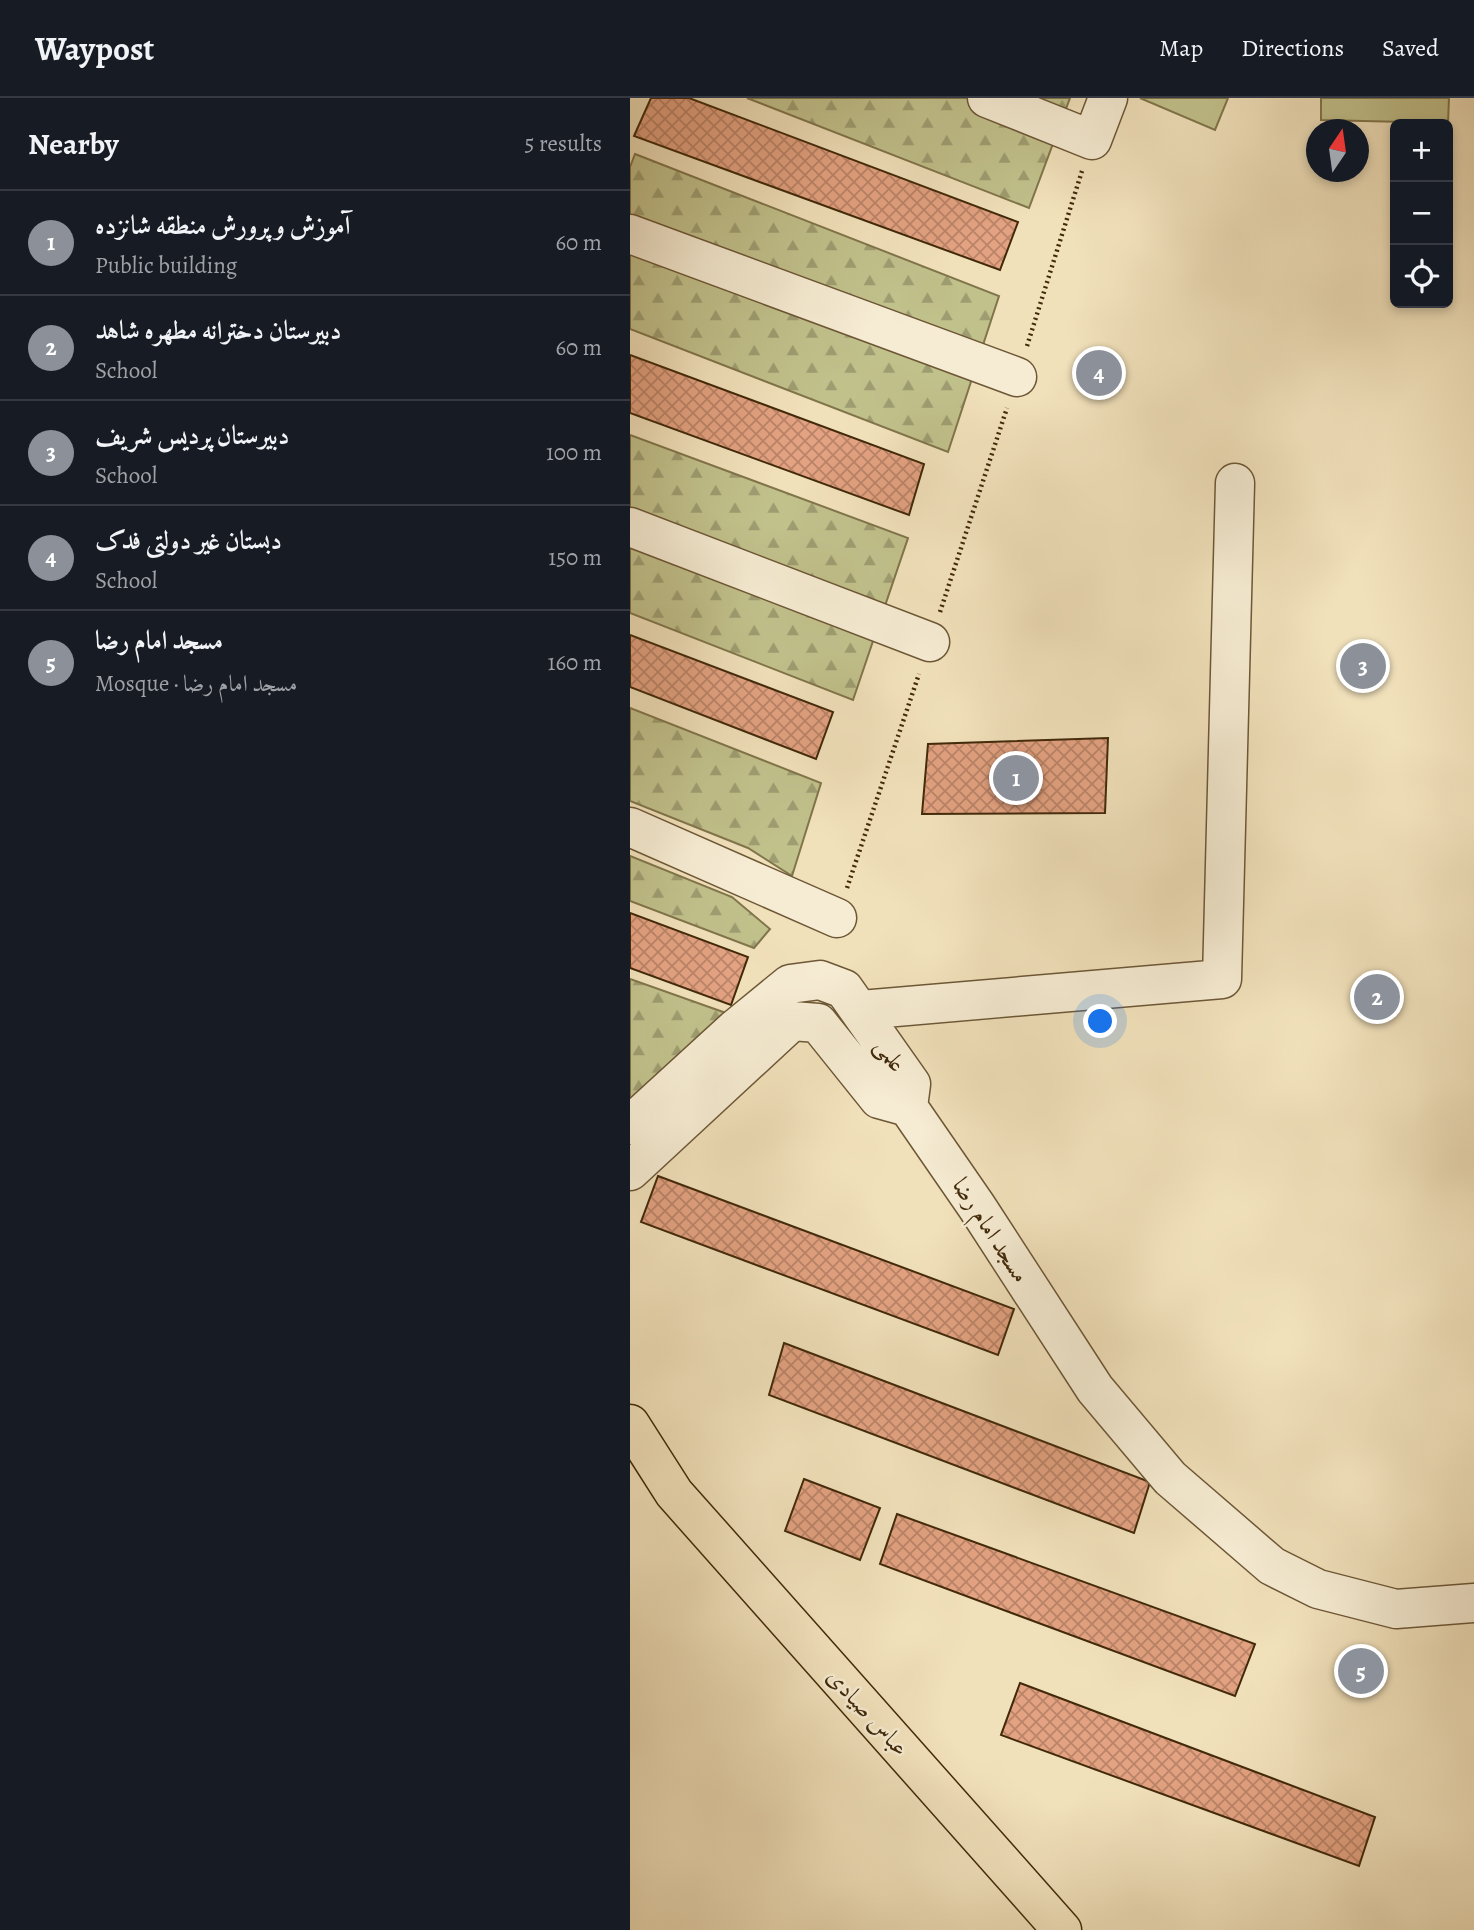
<!DOCTYPE html>
<html lang="en">
<head>
<meta charset="utf-8">
<style>
	body { margin:0; font-family:Alegreya,Amiri,serif; background:#20242c; color:#f1f3f6 }
	.controls { position:absolute; right:21px; top:21px; display:grid; overflow:hidden; border-radius:10px; box-shadow:0 4px 10px #0003 }
	.controls button { width:63px; height:63px; display:grid; place-items:center; padding:0; border:0; border-bottom:2px solid #363941; background:#171b24; color:#f1f3f6; font:35px sans-serif }
	.compass { position:absolute; left:676px; top:21px; width:63px; height:63px; border-radius:50%; background:#171b24; box-shadow:0 4px 10px #0003; rotate:13deg }
	.you { position:absolute; left:471px; top:924px; width:24px; height:24px; margin:-18px; border:5px solid #fff; border-radius:50%; background:#1a73e8; box-shadow:0 0 0 10px #1a73e833 }
	.badge { display:grid; place-items:center; width:46px; height:46px; border-radius:50%; background:#8c9099; color:#fff; font-size:23px; font-weight:700 }
	.pin { position:absolute; translate:-50% -50%; border:4px solid #fff; box-shadow:0 2px 7px #0006 }
	.list { margin:0; padding:0; list-style:none }
	h2 { display:flex; justify-content:space-between; align-items:center; height:91px; margin:0; padding:0 28px; font-size:30px }
	h2 small { font-size:23px; font-weight:400; color:#9ea1a6 }
	.list li { display:grid; grid-template-columns:46px 1fr auto; gap:21px; align-items:center; box-sizing:border-box; height:105px; padding:0 28px; border-top:2px solid #363941 }
	.list b { display:block; font-size:26px; white-space:nowrap }
	.list p { margin:0; font-size:23px; white-space:nowrap; color:#9ea1a6 }
	.list em { font-size:23px; font-style:normal; color:#9ea1a6 }
	.icon { flex:none; width:38px; height:38px; fill:none; stroke:currentColor; stroke-width:2; stroke-linecap:round; stroke-linejoin:round }
	.map { position:relative; flex:none; width:844px; height:1832px; overflow:hidden }
	header { display:flex; align-items:center; gap:42px; box-sizing:border-box; height:98px; padding:0 35px; background:#171b24; border-bottom:2px solid #363941 }
	header strong { font-size:33px }
	nav { display:flex; gap:38px; margin-inline-start:auto; font-size:24px }
	main { display:flex }
	aside { flex:1; background:#171b24 }
	.map>svg:first-child { display:block }
	.forest { fill:url(#forest-firs); stroke:#81754b; stroke-width:2 }
	.pitch { fill:#c1c18c; stroke:#81754b; stroke-width:2 }
	.building { fill:url(#building-cross-hatch); stroke:#41290a; stroke-width:2 }
	.lines { fill:none; stroke-linecap:round; stroke-linejoin:round }
	.minor-casing { stroke:#6d5736; stroke-width:41 }
	.major-casing { stroke:#41290a; stroke-width:41 }
	.path { stroke:#41290a; stroke-width:4.5; stroke-dasharray:2 3.5; stroke-linecap:butt }
	.minor { stroke:#f6ecd3; stroke-width:38 }
	.major { stroke:#f1e1bb; stroke-width:38 }
	.labels { text-anchor:middle; stroke-width:5; stroke-linejoin:round; paint-order:stroke }
	.street-label { font-size:24px; fill:#41290a; stroke:#f6ecd3 }
</style>
</head>
<body>
<header>
<strong>Waypost</strong>
<nav><a>Map</a><a>Directions</a><a>Saved</a></nav>
</header>
<main>
<aside>
<h2>Nearby<small>5 results</small></h2>
<ul class="list">
<li><span class="badge">1</span><div><b>آموزش و پرورش منطقه شانزده</b><p>Public building</p></div><em>60 m</em></li>
<li><span class="badge">2</span><div><b>دبیرستان دخترانه مطهره شاهد</b><p>School</p></div><em>60 m</em></li>
<li><span class="badge">3</span><div><b>دبیرستان پردیس شریف</b><p>School</p></div><em>100 m</em></li>
<li><span class="badge">4</span><div><b>دبستان غیر دولتی فدک</b><p>School</p></div><em>150 m</em></li>
<li><span class="badge">5</span><div><b>مسجد امام رضا</b><p>Mosque · مسجد امام رضا</p></div><em>160 m</em></li>
</ul>
</aside>
<div class="map">
<svg width="844" height="1832" viewBox="0 0 844 1832">
	<defs>
		<pattern id="forest-firs" width="22" height="20" patternUnits="userSpaceOnUse" patternTransform="scale(1.75)"><rect width="22" height="20" fill="#c1c18c"/><path d="M5 1l3.5 6h-7zM16 11l3.5 6h-7z" fill="#9e9d71"/></pattern>
		<pattern id="building-cross-hatch" width="8" height="8" patternUnits="userSpaceOnUse" patternTransform="scale(1.75)"><rect width="8" height="8" fill="#e3a281"/><path d="M0 0l8 8M0 8l8-8" fill="none" stroke="#ba8468"/></pattern>
	</defs>
	<rect width="100%" height="100%" fill="#f1e1bb"/>
	<filter id="stains"><feTurbulence type="fractalNoise" baseFrequency=".00286" numOctaves="4"/><feColorMatrix values="0 0 0 0 .2 0 0 0 0 .09 0 0 0 0 .02 0 0 0 .5 -.17"/></filter>
	<radialGradient id="worn" r=".72"><stop offset=".6" stop-color="#630" stop-opacity="0"/><stop offset="1" stop-color="#630" stop-opacity=".3"/></radialGradient>
	<path class="forest" d="M117,0H440L399,110Z
		M5,56L369,198L318,354L0,231V69Z
		M0,337L278,440L223,602L0,515Z
		M0,610L191,685L162,778L118,750L0,703Z
		M0,758L102,799L140,831L124,850L0,803Z
		M0,881L96,915L0,1025Z"/>
	<path class="pitch" d="M510,0H598L585,32Z
		M691,0H819L818,25L691,22Z"/>
	<path class="building" d="M21,0H59L388,124L370,172L4,38Z
		M0,257L294,366L279,417L0,315Z
		M0,537L203,614L186,661L0,589Z
		M478,640L475,715L292,716L298,646Z
		M0,815L118,859L101,907L0,870Z
		M28,1078L384,1211L368,1257L11,1124Z
		M154,1245L520,1384L504,1435L139,1297Z
		M174,1381L250,1410L230,1462L155,1433Z
		M267,1416L625,1546L605,1598L250,1466Z
		M390,1585L745,1719L729,1768L371,1637Z"/>
	<g class="lines">
		<g class="minor-casing">
			<path id="minor" d="M357,0L462,42L478,0
				M0,136L387,279
				M0,429L300,544
				M0,729L207,820
				M231,912L592,881L605,385
				M278,1009L347,1109L465,1291L540,1380L642,1468L688,1491L766,1511L844,1505
				M0,1027L105,931L160,886L190,882L214,891L281,986L278,1009
				M0,1073L162,923L188,925L249,1001L278,1009"/>
		</g>
		<g class="major-casing">
			<path id="major" d="M0,1326L44,1395L432,1832"/>
		</g>
		<path class="path" d="M397,248L452,73
			M310,514L377,310
			M217,790L289,576"/>
		<use href="#minor" class="minor"/>
		<use href="#major" class="major"/>
	</g>
	<g class="labels">
		<g class="street-label">
			<text transform="translate(261 957) rotate(56)" y="8">علمی</text>
			<text transform="translate(361 1132) rotate(57)" y="8">مسجد امام رضا</text>
			<text transform="translate(238 1614) rotate(48)" y="8">عباس صیادی</text>
		</g>
	</g>
	<rect width="100%" height="100%" filter="url(#stains)"/>
	<rect width="100%" height="100%" fill="url(#worn)"/>
</svg>
<div class="controls">
<button>+</button>
<button>−</button>
<button><svg class="icon" aria-label="locate" viewBox="0 0 24 24"><circle cx="12" cy="12" r="6"/><path d="M12 2v4M12 18v4M2 12h4M18 12h4"/></svg></button>
</div>
<svg class="compass" viewBox="-18 -18 36 36"><path d="M0-13l5 13h-10z" fill="#e53935"/><path d="M0 13l5-13h-10z" fill="#9ea1a6"/></svg>
<div class="you"></div>
<div class="pin badge" style="left:386px;top:680px">1</div>
<div class="pin badge" style="left:747px;top:899px">2</div>
<div class="pin badge" style="left:733px;top:568px">3</div>
<div class="pin badge" style="left:469px;top:275px">4</div>
<div class="pin badge" style="left:731px;top:1573px">5</div>
</div>
</main>
</body>
</html>
